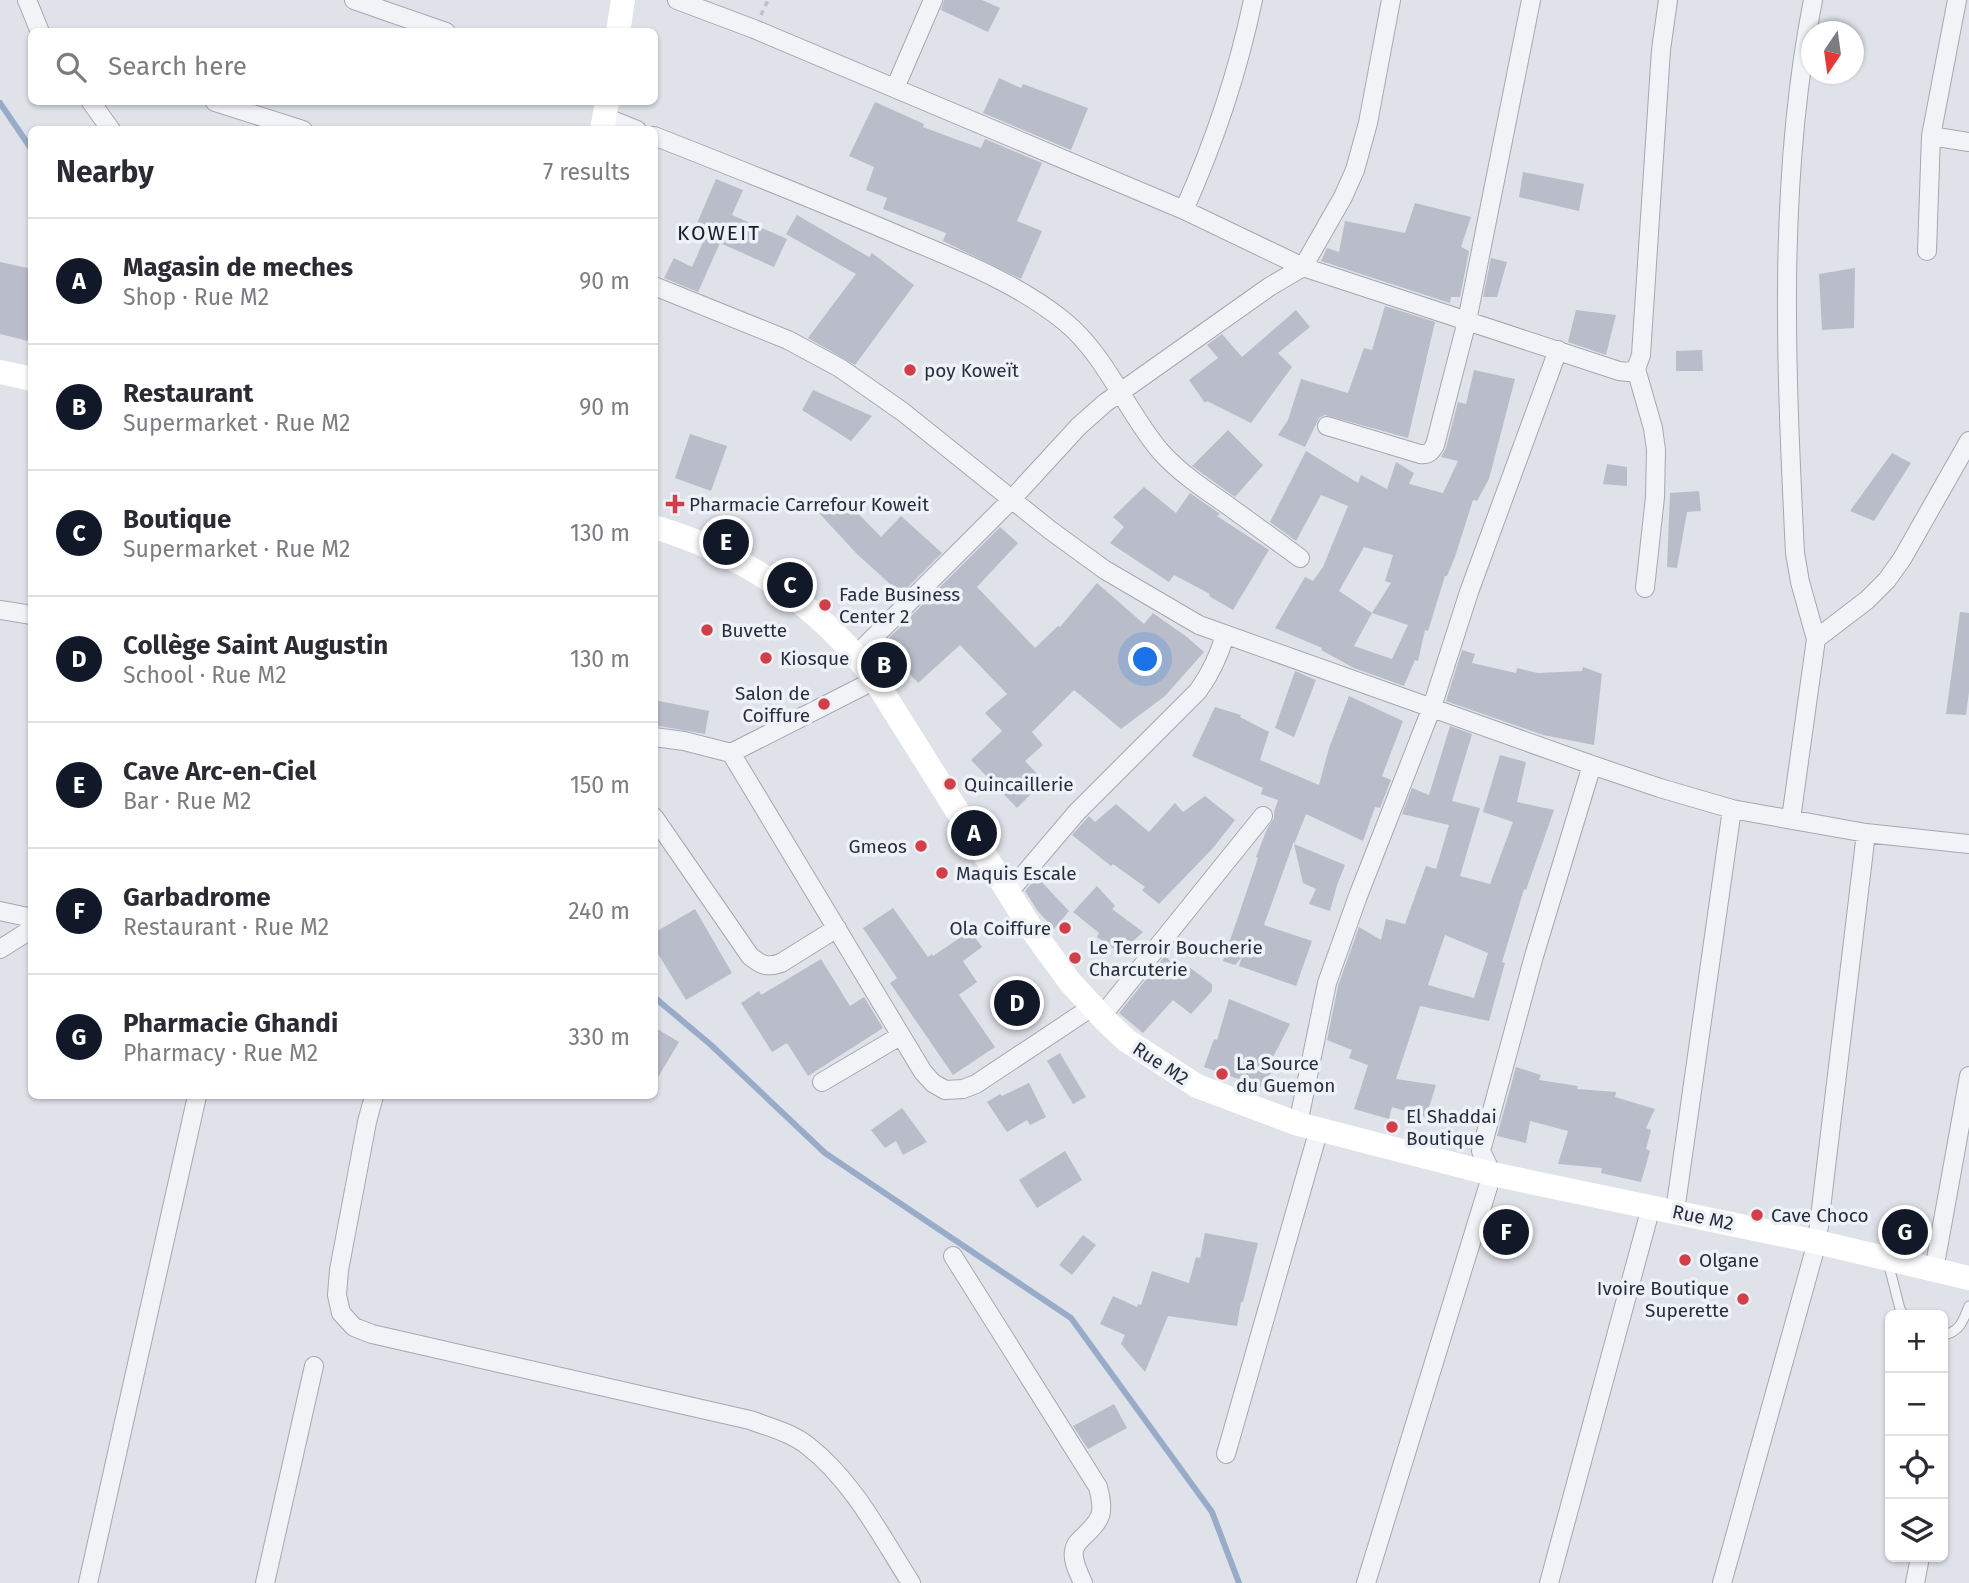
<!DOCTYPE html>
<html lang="en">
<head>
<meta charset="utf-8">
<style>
	body { margin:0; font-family:"Fira Sans",sans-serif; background:#f2f2f3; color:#2b2b33 }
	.controls { position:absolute; right:21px; bottom:21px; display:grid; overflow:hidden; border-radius:10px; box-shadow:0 2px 5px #0004 }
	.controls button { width:63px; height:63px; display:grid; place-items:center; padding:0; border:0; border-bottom:2px solid #e1e1e2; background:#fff; color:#2b2b33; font:35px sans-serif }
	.compass { position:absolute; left:1801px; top:21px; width:63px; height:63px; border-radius:50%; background:#fff; box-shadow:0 2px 5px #0004; rotate:193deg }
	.you { position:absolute; left:1146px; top:660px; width:24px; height:24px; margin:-18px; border:5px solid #fff; border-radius:50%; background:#1a73e8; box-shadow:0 0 0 10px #1a73e833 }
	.badge { display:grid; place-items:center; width:46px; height:46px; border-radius:50%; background:#111827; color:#fff; font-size:23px; font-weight:700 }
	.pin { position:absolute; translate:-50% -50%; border:4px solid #fff; box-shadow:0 2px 7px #0006 }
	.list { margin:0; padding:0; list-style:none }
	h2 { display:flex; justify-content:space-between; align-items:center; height:91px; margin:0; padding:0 28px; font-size:30px }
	h2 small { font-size:23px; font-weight:400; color:#7c7c81 }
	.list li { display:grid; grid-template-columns:46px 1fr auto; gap:21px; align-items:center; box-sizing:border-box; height:126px; padding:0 28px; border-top:2px solid #e1e1e2 }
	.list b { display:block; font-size:26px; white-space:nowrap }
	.list p { margin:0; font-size:23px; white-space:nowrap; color:#7c7c81 }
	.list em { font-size:23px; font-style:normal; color:#7c7c81 }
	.icon { flex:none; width:38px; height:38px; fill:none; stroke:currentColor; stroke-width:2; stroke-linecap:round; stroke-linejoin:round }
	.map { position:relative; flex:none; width:1969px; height:1583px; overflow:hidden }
	.search { position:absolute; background:#fff; box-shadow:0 2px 5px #0004; left:28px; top:28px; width:630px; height:77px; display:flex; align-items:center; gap:18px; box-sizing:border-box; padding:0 24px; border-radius:10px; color:#7c7c81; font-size:26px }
	.panel { position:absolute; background:#fff; box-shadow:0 2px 5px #0004; left:28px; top:126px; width:630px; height:973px; border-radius:10px }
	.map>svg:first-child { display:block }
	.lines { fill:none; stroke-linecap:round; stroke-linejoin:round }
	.stream { stroke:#98acca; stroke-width:6 }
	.building { fill:#b9bdc9; fill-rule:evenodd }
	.lane-casing { stroke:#a4a8b3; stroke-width:11 }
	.street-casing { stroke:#a4a8b3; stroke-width:20 }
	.path { stroke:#bdc0c7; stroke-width:3.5; stroke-dasharray:5 5; stroke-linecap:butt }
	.lane { stroke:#f2f3f7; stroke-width:9 }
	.street { stroke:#f2f3f7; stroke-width:18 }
	.secondary { stroke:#fff; stroke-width:24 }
	.poi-dot { fill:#d33f48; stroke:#eef1f6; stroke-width:2.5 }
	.labels { text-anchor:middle; stroke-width:7; stroke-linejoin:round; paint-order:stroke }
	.poi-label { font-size:19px; fill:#272e40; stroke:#eef1f6; text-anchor:start }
	.street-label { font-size:19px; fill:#272e40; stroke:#eef1f6 }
	.neighbourhood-label { font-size:21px; letter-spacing:2px; fill:#191f31; stroke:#eef1f6 }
</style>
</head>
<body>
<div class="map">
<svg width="1969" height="1583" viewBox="0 0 1969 1583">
	<rect width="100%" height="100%" fill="#dfe2e9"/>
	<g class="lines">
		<path class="stream" d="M0,103L32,150
			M654,997L711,1045L825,1153L1071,1318L1212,1512L1239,1583"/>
	</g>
	<path class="building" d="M944,0H982L1000,8L988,32L941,10Z
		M999,78L1021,88L1023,84L1088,108L1071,150L983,113Z
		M875,102L924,124L923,127L955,139L981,148L985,139L1042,163L1017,221L1042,231L1021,279L943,241L946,233L883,209L887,198L866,190L874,167L849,156Z
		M1523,172L1584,184L1579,211L1519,197Z
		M716,179L743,190L732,215L787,239L774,267L720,243L698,292L664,278L674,258L692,267L707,233L695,228Z
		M1415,203L1471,217L1461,247L1469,251L1460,297H1451L1450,303L1321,261L1327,248L1339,252L1345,221L1405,233Z
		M797,215L869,257L872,253L914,285L855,365L808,338L856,274L786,234Z
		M1491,258L1507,262L1497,297H1483Z
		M0,262L32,269V342L0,334Z
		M1855,268L1854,328L1822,330L1819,274Z
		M1385,306L1435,322L1408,438L1325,415L1319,418L1305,447L1278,435L1288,420L1301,379L1348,393L1364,348L1372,350Z
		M1296,310L1310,327L1278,353L1292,367L1251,423L1207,401L1205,403L1189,380L1218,358L1207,345L1222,334L1242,357Z
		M1576,310L1616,315L1606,355L1568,342Z
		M1702,350L1703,371H1676V351Z
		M1474,370L1515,379L1489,479L1477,501L1473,500L1455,557L1447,576H1445L1428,631L1425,630L1418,661L1415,660L1404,686L1354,668L1321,650L1322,648L1275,628L1305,577L1313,581L1323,567L1348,506L1321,495L1296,541L1270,522L1306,451L1358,483L1361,475L1387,489L1396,462L1414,473L1409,484L1443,493L1458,461L1441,457L1446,448L1458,402L1466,404ZM1364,547L1393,555L1385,581L1391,583L1372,613L1339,591ZM1372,613L1408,625L1392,659L1354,646Z
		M813,390L872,416L851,441L802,410Z
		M1228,430L1263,465L1235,497L1192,466Z
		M690,434L727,446L711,491L675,478Z
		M1892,453L1911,463L1874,521L1850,511Z
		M1607,464L1627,467V486L1603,484Z
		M1144,487L1176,513L1190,493L1220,514L1217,516L1269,550L1233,610L1209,596L1210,594L1174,575L1169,582L1110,543L1124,527L1113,517Z
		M1699,491L1701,511L1687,512L1677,568L1667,567L1670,493Z
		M839,494L881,537L901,516L942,553L901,594L856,553L819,513Z
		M1000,527L1018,543L977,587L1035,648L1058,626L1060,627L1097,583L1144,624L1153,613L1187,637L1204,652L1165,696L1121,729L1074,690L1032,732L1043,745L1025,761L1044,781L1017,808L971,760L1002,731L985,713L1007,694L960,645L918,683L896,659L892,663L878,649Z
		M1960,612L1969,613V692L1966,715L1946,714Z
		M1462,650L1475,654L1472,663L1516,673L1517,668L1538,673L1582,671L1583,667L1602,674L1594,745L1543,735L1446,701Z
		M1295,671L1316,680L1294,737L1275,728Z
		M1349,696L1403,721L1382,776L1391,780L1380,808L1375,807L1363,841L1306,814L1294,844V841L1264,925L1312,941L1296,986L1239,966L1242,957L1235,965L1223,961L1258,858L1256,857L1267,829L1274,818V812L1278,800L1261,794L1263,788L1192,756L1215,707L1241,715L1240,717L1269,732L1260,760L1319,785L1329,748Z
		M654,700L709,711L705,734L654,725Z
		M1450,726L1472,734L1452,801L1480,808L1460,876L1490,884L1513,822L1483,812L1500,755L1526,762L1517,802L1554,810L1526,890L1524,889L1502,962L1505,963L1489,1021L1420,1006L1396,1079L1436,1085L1426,1117L1392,1107L1389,1119L1354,1109L1368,1065L1349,1058L1352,1050L1327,1040L1338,986L1359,927L1381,940L1386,919L1405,924L1426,866L1436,869L1449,825L1402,814L1412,788L1429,795ZM1445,935L1488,953L1474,998L1428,985Z
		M1205,796L1235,820L1213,848L1159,904L1142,890L1145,887L1113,864L1111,866L1072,835L1089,816L1095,822L1116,804L1149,832L1175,803L1183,812Z
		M1294,844L1345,865L1337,885L1330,911L1309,904L1316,889L1303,883Z
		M1037,877L1069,911L1054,929L1037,910L1025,891Z
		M1097,886L1115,906L1112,909L1143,932L1120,953L1097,937L1099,933L1073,912Z
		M893,908L928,957L932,954L933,956L970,931L982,947L963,961L977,982L959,995L995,1047L953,1075L890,983L897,978L863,928Z
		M695,909L732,973L686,1000L654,947V933Z
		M1165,956L1183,974L1189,967L1212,984V991L1191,1014L1173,1000L1143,1033L1119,1013Z
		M821,959L850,1006L864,997L883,1028L808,1076L787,1043L772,1052L741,1003L759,991L761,995Z
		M1229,999L1290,1024L1270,1063L1274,1065L1264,1088L1204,1067L1214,1039L1217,1040Z
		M654,1027L679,1042L654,1084Z
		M1060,1053L1086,1097L1073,1104L1047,1061Z
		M1516,1067L1541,1075L1539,1080L1578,1086L1577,1089L1616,1092L1615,1097L1655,1109L1646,1128L1651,1130L1646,1149L1650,1151L1641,1182L1601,1173L1602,1168L1558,1164L1568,1131L1530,1121L1526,1143L1497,1136Z
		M1029,1083L1046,1117L1030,1125L1027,1120L1007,1132L987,1102L1000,1094L1002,1096Z
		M902,1108L927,1142L903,1155L896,1141L885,1148L871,1130Z
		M1065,1151L1082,1180L1037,1208L1019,1180Z
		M1205,1233L1258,1243L1243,1302H1241L1237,1326L1168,1316L1145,1372L1121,1344L1125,1335L1100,1324L1113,1296L1137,1307L1138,1304L1141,1305L1152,1271L1189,1283L1196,1257L1200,1258Z
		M1083,1235L1096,1245L1072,1275L1059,1265Z
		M1114,1404L1127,1428L1088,1449L1073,1426Z"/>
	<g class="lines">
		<g class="lane-casing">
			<path id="lane" d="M1888,1262L1900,1309L1904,1315
				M1943,1335C1960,1332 1963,1321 1969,1306"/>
		</g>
		<g class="street-casing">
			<path id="street" d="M27,0L40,32
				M354,0L446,32
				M677,0L754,29L1184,210L1303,267L1619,371L1628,372L1636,369
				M895,88L933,0
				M91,102L111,130
				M215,102L303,130
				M605,117L637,130
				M654,136C738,169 822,202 905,238C960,261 1017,283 1064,321C1106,355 1126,411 1161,452C1179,472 1201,487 1223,502C1249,521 1274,539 1300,558
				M1931,136L1969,142
				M1184,210C1214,143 1238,72 1253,0
				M1927,251L1931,136L1957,0
				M654,286L788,340L840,368L903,412L1050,530L1105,570L1199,625L1592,765L1660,788L1732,809L1866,833L1969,844
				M1327,426L1420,454C1428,455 1431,452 1435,445L1467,321L1531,0
				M1645,588L1655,497L1656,450L1653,428L1636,369L1641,355L1661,50L1668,0
				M0,610L32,615
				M1816,639L1867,600L1887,580L1902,559L1969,441
				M856,655L1012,499L1079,426L1105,403L1269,287L1303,267L1343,197L1355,170L1368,123L1391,0
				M654,737L684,741L731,753L923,1072L933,1083L945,1090L963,1089L976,1084L1092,1007
				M731,753L875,680
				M654,817L750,956C761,965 767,968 781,963L837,928
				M1791,819L1816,639L1800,582L1795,553C1786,369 1777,182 1813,0
				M1008,893L1077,812L1198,691C1211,673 1219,656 1225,635
				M0,911L32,918
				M0,949L32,929
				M1101,1017L1263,816
				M822,1082L900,1036
				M374,1096L367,1122L339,1270L337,1295L341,1313L354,1327L372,1334L750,1420C769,1427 792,1433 808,1446C853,1481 881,1536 911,1583
				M1298,1124L1327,983L1358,896L1432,707L1469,592L1558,350
				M1675,1211L1732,809
				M953,1256L1098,1487C1105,1513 1102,1519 1083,1537C1079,1541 1075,1544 1074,1551C1072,1561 1079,1573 1083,1583
				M1934,1270L1969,1076
				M1226,1454L1319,1129
				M88,1583L197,1096
				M265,1583L314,1366
				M1366,1583L1492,1174L1481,1151L1534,956L1592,765
				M1549,1583L1651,1207
				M1722,1583L1817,1242L1866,833
				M1915,1583L1920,1557"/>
		</g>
		<path class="path" d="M761,15L768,0"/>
		<use href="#lane" class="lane"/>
		<use href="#street" class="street"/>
		<path class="secondary" d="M618,32L623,0
			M602,130L607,102
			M0,372L32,379
			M654,527C743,553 820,606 875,680L1032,930L1070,982L1106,1021L1126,1040L1197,1086L1298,1124L1492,1174L1817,1242L1969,1278"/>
	</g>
	<g class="poi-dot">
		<circle cx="910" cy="370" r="7"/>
		<path d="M671.5 493.5h7v7h7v7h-7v7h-7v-7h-7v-7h7z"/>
		<circle cx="825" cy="605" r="7"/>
		<circle cx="707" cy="630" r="7"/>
		<circle cx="766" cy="658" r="7"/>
		<circle cx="824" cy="704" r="7"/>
		<circle cx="950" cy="784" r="7"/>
		<circle cx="921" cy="846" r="7"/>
		<circle cx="942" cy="873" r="7"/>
		<circle cx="1065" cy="928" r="7"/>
		<circle cx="1075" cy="958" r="7"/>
		<circle cx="1222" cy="1074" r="7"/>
		<circle cx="1392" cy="1127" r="7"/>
		<circle cx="1757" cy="1215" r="7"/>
		<circle cx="1685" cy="1260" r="7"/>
		<circle cx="1743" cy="1299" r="7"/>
	</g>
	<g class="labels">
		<g class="poi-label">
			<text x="924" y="377">poy Koweït</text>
			<text x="689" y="511">Pharmacie Carrefour Koweit</text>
			<text x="839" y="601">Fade Business<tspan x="839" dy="22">Center 2</tspan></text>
			<text x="721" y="637">Buvette</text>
			<text x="780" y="665">Kiosque</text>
			<text x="810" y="700" text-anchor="end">Salon de<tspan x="810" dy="22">Coiffure</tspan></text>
			<text x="964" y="791">Quincaillerie</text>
			<text x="907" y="853" text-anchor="end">Gmeos</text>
			<text x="956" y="880">Maquis Escale</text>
			<text x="1051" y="935" text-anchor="end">Ola Coiffure</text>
			<text x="1089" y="954">Le Terroir Boucherie<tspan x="1089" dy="22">Charcuterie</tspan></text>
			<text x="1236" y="1070">La Source<tspan x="1236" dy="22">du Guemon</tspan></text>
			<text x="1406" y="1123">El Shaddai<tspan x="1406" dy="22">Boutique</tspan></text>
			<text x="1771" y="1222">Cave Choco</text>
			<text x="1699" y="1267">Olgane</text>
			<text x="1729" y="1295" text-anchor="end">Ivoire Boutique<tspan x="1729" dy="22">Superette</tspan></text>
		</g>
		<g class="street-label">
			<text transform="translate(1161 1063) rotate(33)" y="7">Rue M2</text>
			<text transform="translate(1703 1217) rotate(12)" y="7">Rue M2</text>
		</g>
		<g class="neighbourhood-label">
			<text x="719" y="240">KOWEIT</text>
		</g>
	</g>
</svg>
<div class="controls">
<button>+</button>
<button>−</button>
<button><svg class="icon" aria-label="locate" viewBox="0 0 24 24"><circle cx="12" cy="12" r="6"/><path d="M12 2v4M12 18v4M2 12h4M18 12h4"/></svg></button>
<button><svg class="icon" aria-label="layers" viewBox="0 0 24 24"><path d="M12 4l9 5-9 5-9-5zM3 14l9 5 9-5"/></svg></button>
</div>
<svg class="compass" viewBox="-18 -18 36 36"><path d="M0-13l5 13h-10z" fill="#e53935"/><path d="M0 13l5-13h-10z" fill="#7c7c81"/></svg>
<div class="you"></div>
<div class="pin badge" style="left:974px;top:833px">A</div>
<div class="pin badge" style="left:884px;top:665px">B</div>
<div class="pin badge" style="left:790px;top:585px">C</div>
<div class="pin badge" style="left:1017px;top:1003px">D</div>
<div class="pin badge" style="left:726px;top:542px">E</div>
<div class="pin badge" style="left:1506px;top:1232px">F</div>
<div class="pin badge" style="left:1905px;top:1232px">G</div>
<div class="search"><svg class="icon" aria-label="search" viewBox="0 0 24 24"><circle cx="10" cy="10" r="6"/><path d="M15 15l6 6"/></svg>Search here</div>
<section class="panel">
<h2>Nearby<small>7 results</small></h2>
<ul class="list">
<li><span class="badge">A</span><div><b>Magasin de meches</b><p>Shop · Rue M2</p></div><em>90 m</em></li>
<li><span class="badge">B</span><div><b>Restaurant</b><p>Supermarket · Rue M2</p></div><em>90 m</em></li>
<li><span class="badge">C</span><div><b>Boutique</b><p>Supermarket · Rue M2</p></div><em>130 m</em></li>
<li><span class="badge">D</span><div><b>Collège Saint Augustin</b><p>School · Rue M2</p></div><em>130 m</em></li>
<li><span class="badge">E</span><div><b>Cave Arc-en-Ciel</b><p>Bar · Rue M2</p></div><em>150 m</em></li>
<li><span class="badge">F</span><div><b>Garbadrome</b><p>Restaurant · Rue M2</p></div><em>240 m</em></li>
<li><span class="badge">G</span><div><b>Pharmacie Ghandi</b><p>Pharmacy · Rue M2</p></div><em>330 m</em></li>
</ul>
</section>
</div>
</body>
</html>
